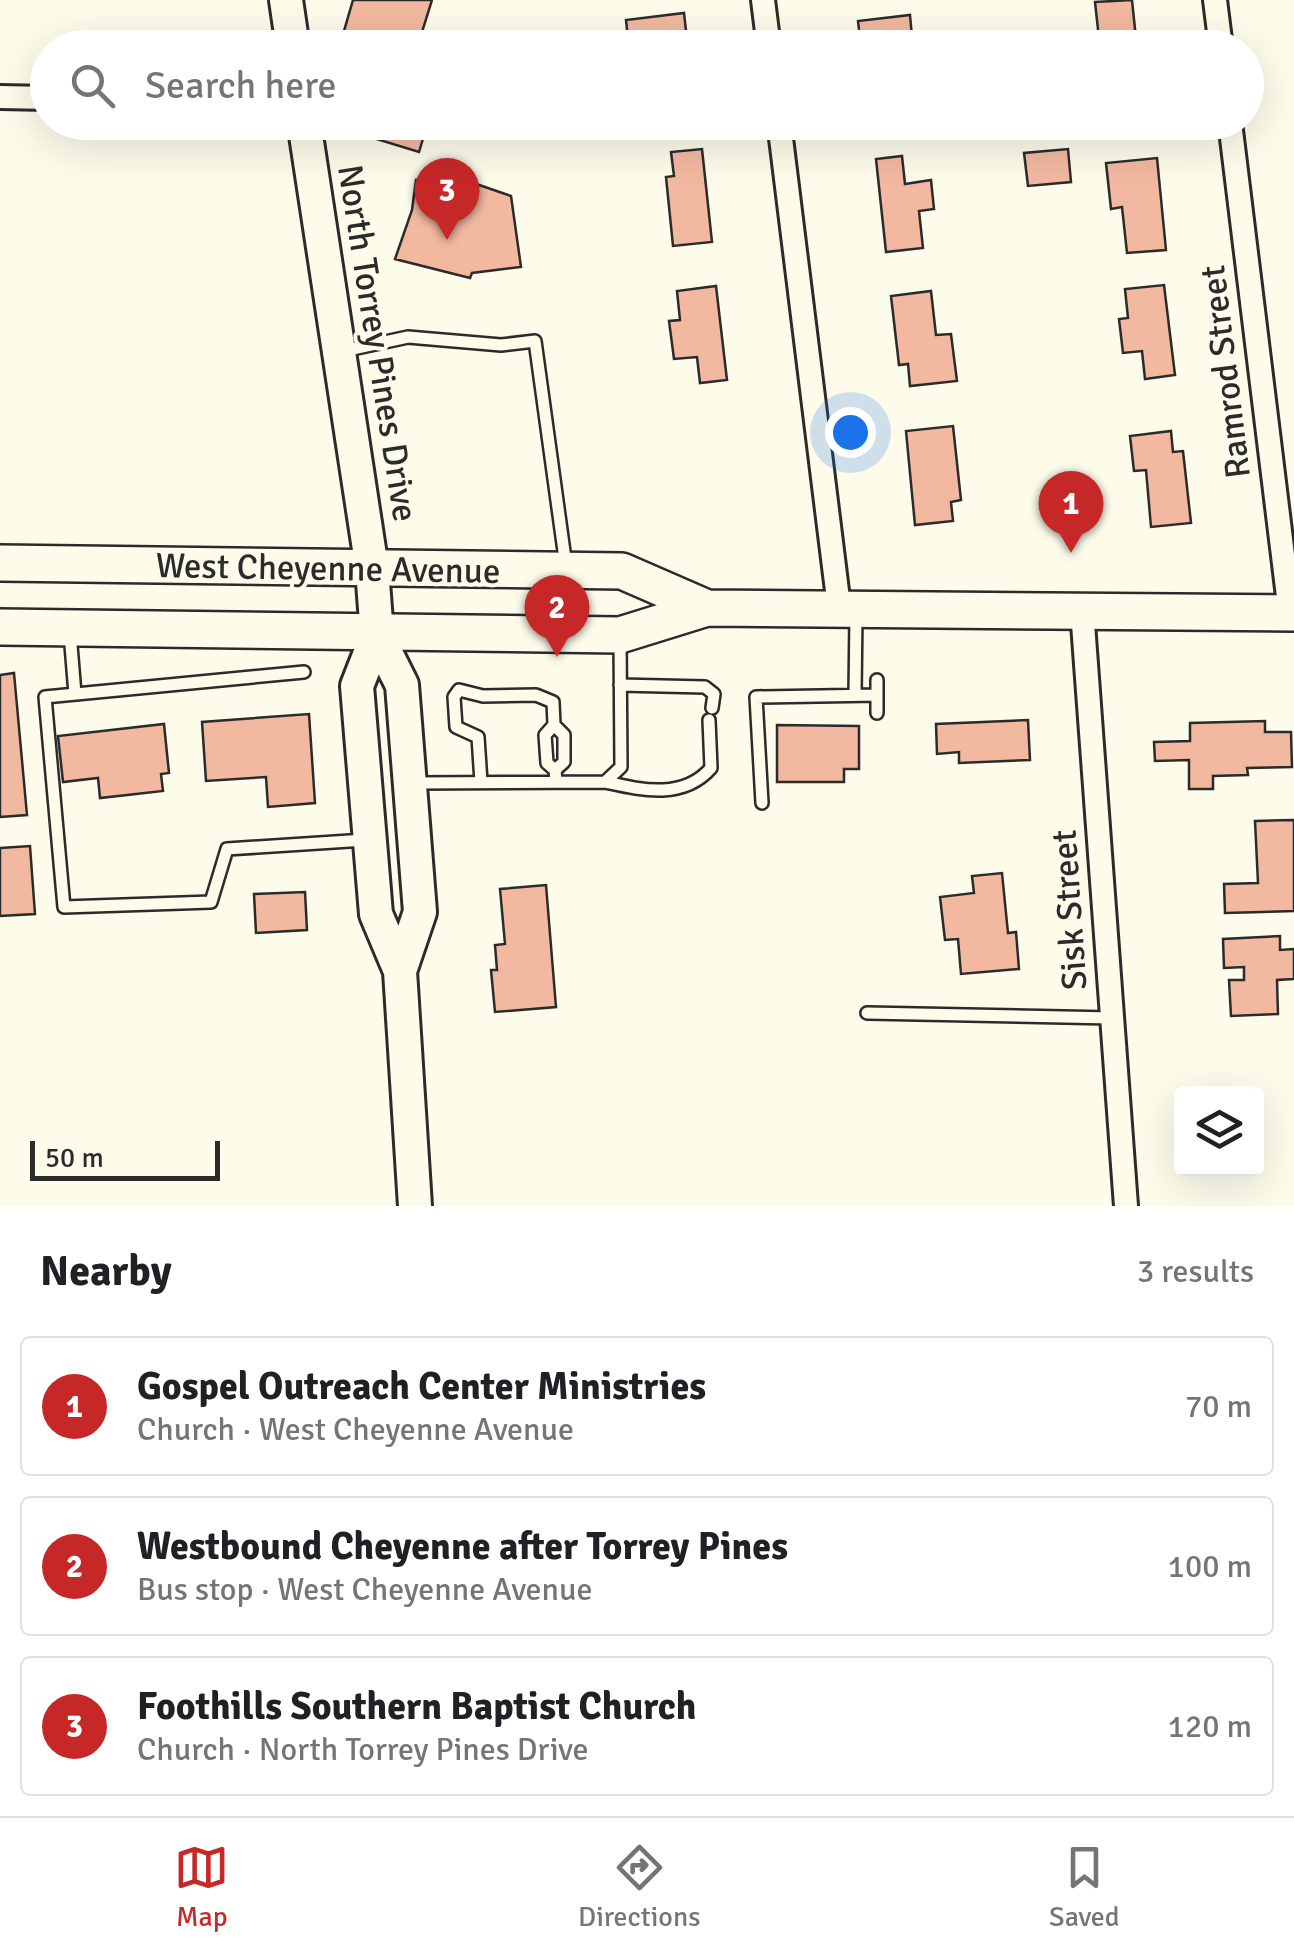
<!DOCTYPE html>
<html lang="en">
<head>
<meta charset="utf-8">
<style>
	body { margin:0; font-family:Signika,sans-serif; background:#f2f2f2; color:#202124 }
	.controls { position:absolute; right:30px; bottom:30px; display:grid; overflow:hidden; border-radius:10px; box-shadow:0 10px 40px #0002 }
	.controls button { width:90px; height:90px; display:grid; place-items:center; padding:0; border:0; border-bottom:2px solid #e0e0e0; background:#fff; color:#202124; font:50px sans-serif }
	.scale { position:absolute; left:30px; bottom:25px; width:190px; box-sizing:border-box; padding-left:10px; border:5px solid #2b2b2b; border-top:0; font-size:28px; line-height:35px; white-space:nowrap; color:#2b2b2b; -webkit-text-stroke:8px #fdfbea; paint-order:stroke }
	.you { position:absolute; left:850px; top:432px; width:35px; height:35px; margin:-25px; border:8px solid #fff; border-radius:50%; background:#1a73e8; box-shadow:0 0 0 15px #1a73e833 }
	.badge { display:grid; place-items:center; width:65px; height:65px; border-radius:50%; background:#c62828; color:#fff; font-size:32px; font-weight:700 }
	.pin { position:absolute; translate:-50% -82px; filter:drop-shadow(0 2px 5px #0008) }
	.pin::after { content:''; position:absolute; top:52px; width:35px; height:30px; background:inherit; clip-path:polygon(0 0,100% 0,50% 100%) }
	.list { margin:0; padding:0; list-style:none }
	h2 { display:flex; justify-content:space-between; align-items:center; height:130px; margin:0; padding:0 40px; font-size:42px }
	h2 small { font-size:32px; font-weight:400; color:#757577 }
	.list li { display:grid; grid-template-columns:65px 1fr auto; gap:30px; align-items:center; box-sizing:border-box; height:140px; margin:0 20px 20px; padding:0 20px; border:2px solid #e0e0e0; border-radius:10px }
	.list b { display:block; font-size:38px; white-space:nowrap }
	.list p { margin:0; font-size:32px; white-space:nowrap; color:#757577 }
	.list em { font-size:32px; font-style:normal; color:#757577 }
	.icon { flex:none; width:55px; height:55px; fill:none; stroke:currentColor; stroke-width:2; stroke-linecap:round; stroke-linejoin:round }
	.map { position:relative; flex:none; width:1294px; height:1206px; overflow:hidden }
	.search { position:absolute; background:#fff; box-shadow:0 10px 40px #0002; left:30px; right:30px; top:30px; height:110px; display:flex; align-items:center; gap:25px; box-sizing:border-box; padding:0 35px; border-radius:55px; color:#757577; font-size:38px }
	.sheet { height:610px; background:#fff }
	nav { display:flex; justify-content:space-around; align-items:center; box-sizing:border-box; height:140px; border-top:2px solid #e0e0e0; background:#fff; font-size:28px; color:#757577 }
	nav a { display:grid; justify-items:center; gap:5px }
	nav .on { color:#c62828 }
	.map>svg:first-child { display:block }
	.building { fill:#f2b8a0; stroke:#2b2b2b; stroke-width:2.5 }
	.lines { fill:none; stroke-linecap:round; stroke-linejoin:round }
	.lane-casing { stroke:#2b2b2b; stroke-width:16 }
	.street-casing { stroke:#2b2b2b; stroke-width:28 }
	.secondary-casing { stroke:#2b2b2b; stroke-width:38 }
	.primary-casing { stroke:#2b2b2b; stroke-width:40 }
	.lane { stroke:#fdfbea; stroke-width:11 }
	.street { stroke:#fdfbea; stroke-width:22 }
	.secondary { stroke:#fdfbea; stroke-width:32 }
	.primary { stroke:#fdfbea; stroke-width:35 }
	.labels { text-anchor:middle; stroke-width:8; stroke-linejoin:round; paint-order:stroke }
	.street-label { font-size:35px; fill:#2b2b2b; stroke:#fdfbea }
</style>
</head>
<body>
<div class="map">
<svg width="1294" height="1206" viewBox="0 0 1294 1206">
	<rect width="100%" height="100%" fill="#fdfbea"/>
	<path class="building" d="M353,0H432L417,48H362L365,37L344,31Z
		M1132,0L1137,48H1100L1095,2Z
		M684,13L688,48H629L626,20Z
		M910,15L913,48H861L858,21Z
		M377,122H428L419,152L373,138Z
		M702,149L712,242L673,246L666,177L674,176L671,152Z
		M1068,149L1071,182L1028,186L1024,153Z
		M902,156L905,184L931,180L934,209L919,211L923,248L886,252L876,159Z
		M1157,158L1166,250L1127,253L1122,207L1111,209L1106,163Z
		M453,176L511,196L521,267L472,273L470,278L395,259L412,210L416,180Z
		M1164,285L1175,375L1145,379L1142,351L1123,353L1119,319L1128,318L1125,289Z
		M716,286L727,380L700,383L697,357L674,359L669,321L680,320L677,291Z
		M931,291L936,335L951,334L957,381L910,386L908,364L899,365L891,296Z
		M953,426L961,500L951,502L953,521L915,525L906,431Z
		M1171,431L1173,452L1183,451L1191,523L1151,527L1146,470L1134,471L1130,436Z
		M14,673L27,815L0,817V675Z
		M309,714L315,803L268,807L266,777L206,781L202,722Z
		M1028,720L1030,760L959,763V752L937,754L936,724Z
		M1265,721V732H1291L1292,767L1247,768L1248,775L1213,776V789H1189V760L1155,761L1154,742L1190,741V723Z
		M164,724L169,773L161,774L163,791L100,798L98,778L63,782L58,736Z
		M777,725L859,726V769H844V782H777Z
		M1294,820V911L1225,913L1224,884L1258,883L1255,821Z
		M30,846L35,914L0,916V848Z
		M1002,873L1008,933L1016,932L1019,969L961,974L958,939L945,940L940,897L974,893L972,876Z
		M546,885L556,1007L495,1012L491,970H497L495,945L505,944L500,889Z
		M305,892L307,930L256,933L254,894Z
		M1280,936V950L1294,949V979L1277,980L1278,1014L1231,1016L1229,980H1244V967L1224,968L1223,939Z"/>
	<g class="lines">
		<g class="lane-casing">
			<path id="lane" d="M343,351L408,337L501,345L535,341L566,566
				M70,633L75,694
				M304,672L45,697L64,907L211,902L227,849L365,840
				M877,680V713
				M620,685L705,687L714,694L712,708
				M855,695L856,614
				M554,725L564,735V762L555,770
				M481,782L478,737L456,727L454,697L459,690L483,696L536,695L553,702L554,725L545,735L547,763L555,770L556,781
				M605,782C642,790 683,800 711,768L709,720
				M414,783L605,782L621,767L620,638
				M762,803L756,697L877,695
				M867,1013L1112,1018"/>
		</g>
		<g class="street-casing">
			<path id="street" d="M763,0L769,48
				M1215,0L1221,48
				M0,97L48,98
				M779,122L839,607
				M1230,122L1290,613
				M1082,610L1126,1206"/>
		</g>
		<g class="secondary-casing">
			<path id="secondary" d="M286,0L293,48
				M304,122L372,569L377,635L402,685L420,912L400,971
				M377,635L357,686L376,914L400,971L415,1206"/>
		</g>
		<g class="primary-casing">
			<path id="primary" d="M0,563L622,571L707,608
				M0,627L620,635L707,608L1294,613"/>
		</g>
		<use href="#lane" class="lane"/>
		<use href="#street" class="street"/>
		<use href="#secondary" class="secondary"/>
		<use href="#primary" class="primary"/>
	</g>
	<g class="labels">
		<g class="street-label">
			<text transform="translate(378 343) rotate(81)" y="12">North Torrey Pines Drive</text>
			<text transform="translate(1225 372) rotate(-97)" y="12">Ramrod Street</text>
			<text transform="translate(328 568) rotate(1)" y="12">West Cheyenne Avenue</text>
			<text transform="translate(1069 910) rotate(-94)" y="12">Sisk Street</text>
		</g>
	</g>
</svg>
<div class="controls">
<button><svg class="icon" aria-label="layers" viewBox="0 0 24 24"><path d="M12 4l9 5-9 5-9-5zM3 14l9 5 9-5"/></svg></button>
</div>
<div class="scale">50 m</div>
<div class="you"></div>
<div class="pin badge" style="left:1071px;top:553px">1</div>
<div class="pin badge" style="left:557px;top:657px">2</div>
<div class="pin badge" style="left:447px;top:240px">3</div>
<div class="search"><svg class="icon" aria-label="search" viewBox="0 0 24 24"><circle cx="10" cy="10" r="6"/><path d="M15 15l6 6"/></svg>Search here</div>
</div>
<section class="sheet">
<h2>Nearby<small>3 results</small></h2>
<ul class="list">
<li><span class="badge">1</span><div><b>Gospel Outreach Center Ministries</b><p>Church · West Cheyenne Avenue</p></div><em>70 m</em></li>
<li><span class="badge">2</span><div><b>Westbound Cheyenne after Torrey Pines</b><p>Bus stop · West Cheyenne Avenue</p></div><em>100 m</em></li>
<li><span class="badge">3</span><div><b>Foothills Southern Baptist Church</b><p>Church · North Torrey Pines Drive</p></div><em>120 m</em></li>
</ul>
</section>
<nav>
<a class="on"><svg class="icon" aria-label="map" viewBox="0 0 24 24"><path d="M3 6l6-2 6 2 6-2v14l-6 2-6-2-6 2zM9 4v14M15 6v14"/></svg>Map</a>
<a><svg class="icon" aria-label="directions" viewBox="0 0 24 24"><path d="M12 3l9 9-9 9-9-9zM9 14v-3h6M13 9l2 2-2 2"/></svg>Directions</a>
<a><svg class="icon" aria-label="saved" viewBox="0 0 24 24"><path d="M7 4h10v16l-5-4-5 4z"/></svg>Saved</a>
</nav>
</body>
</html>
